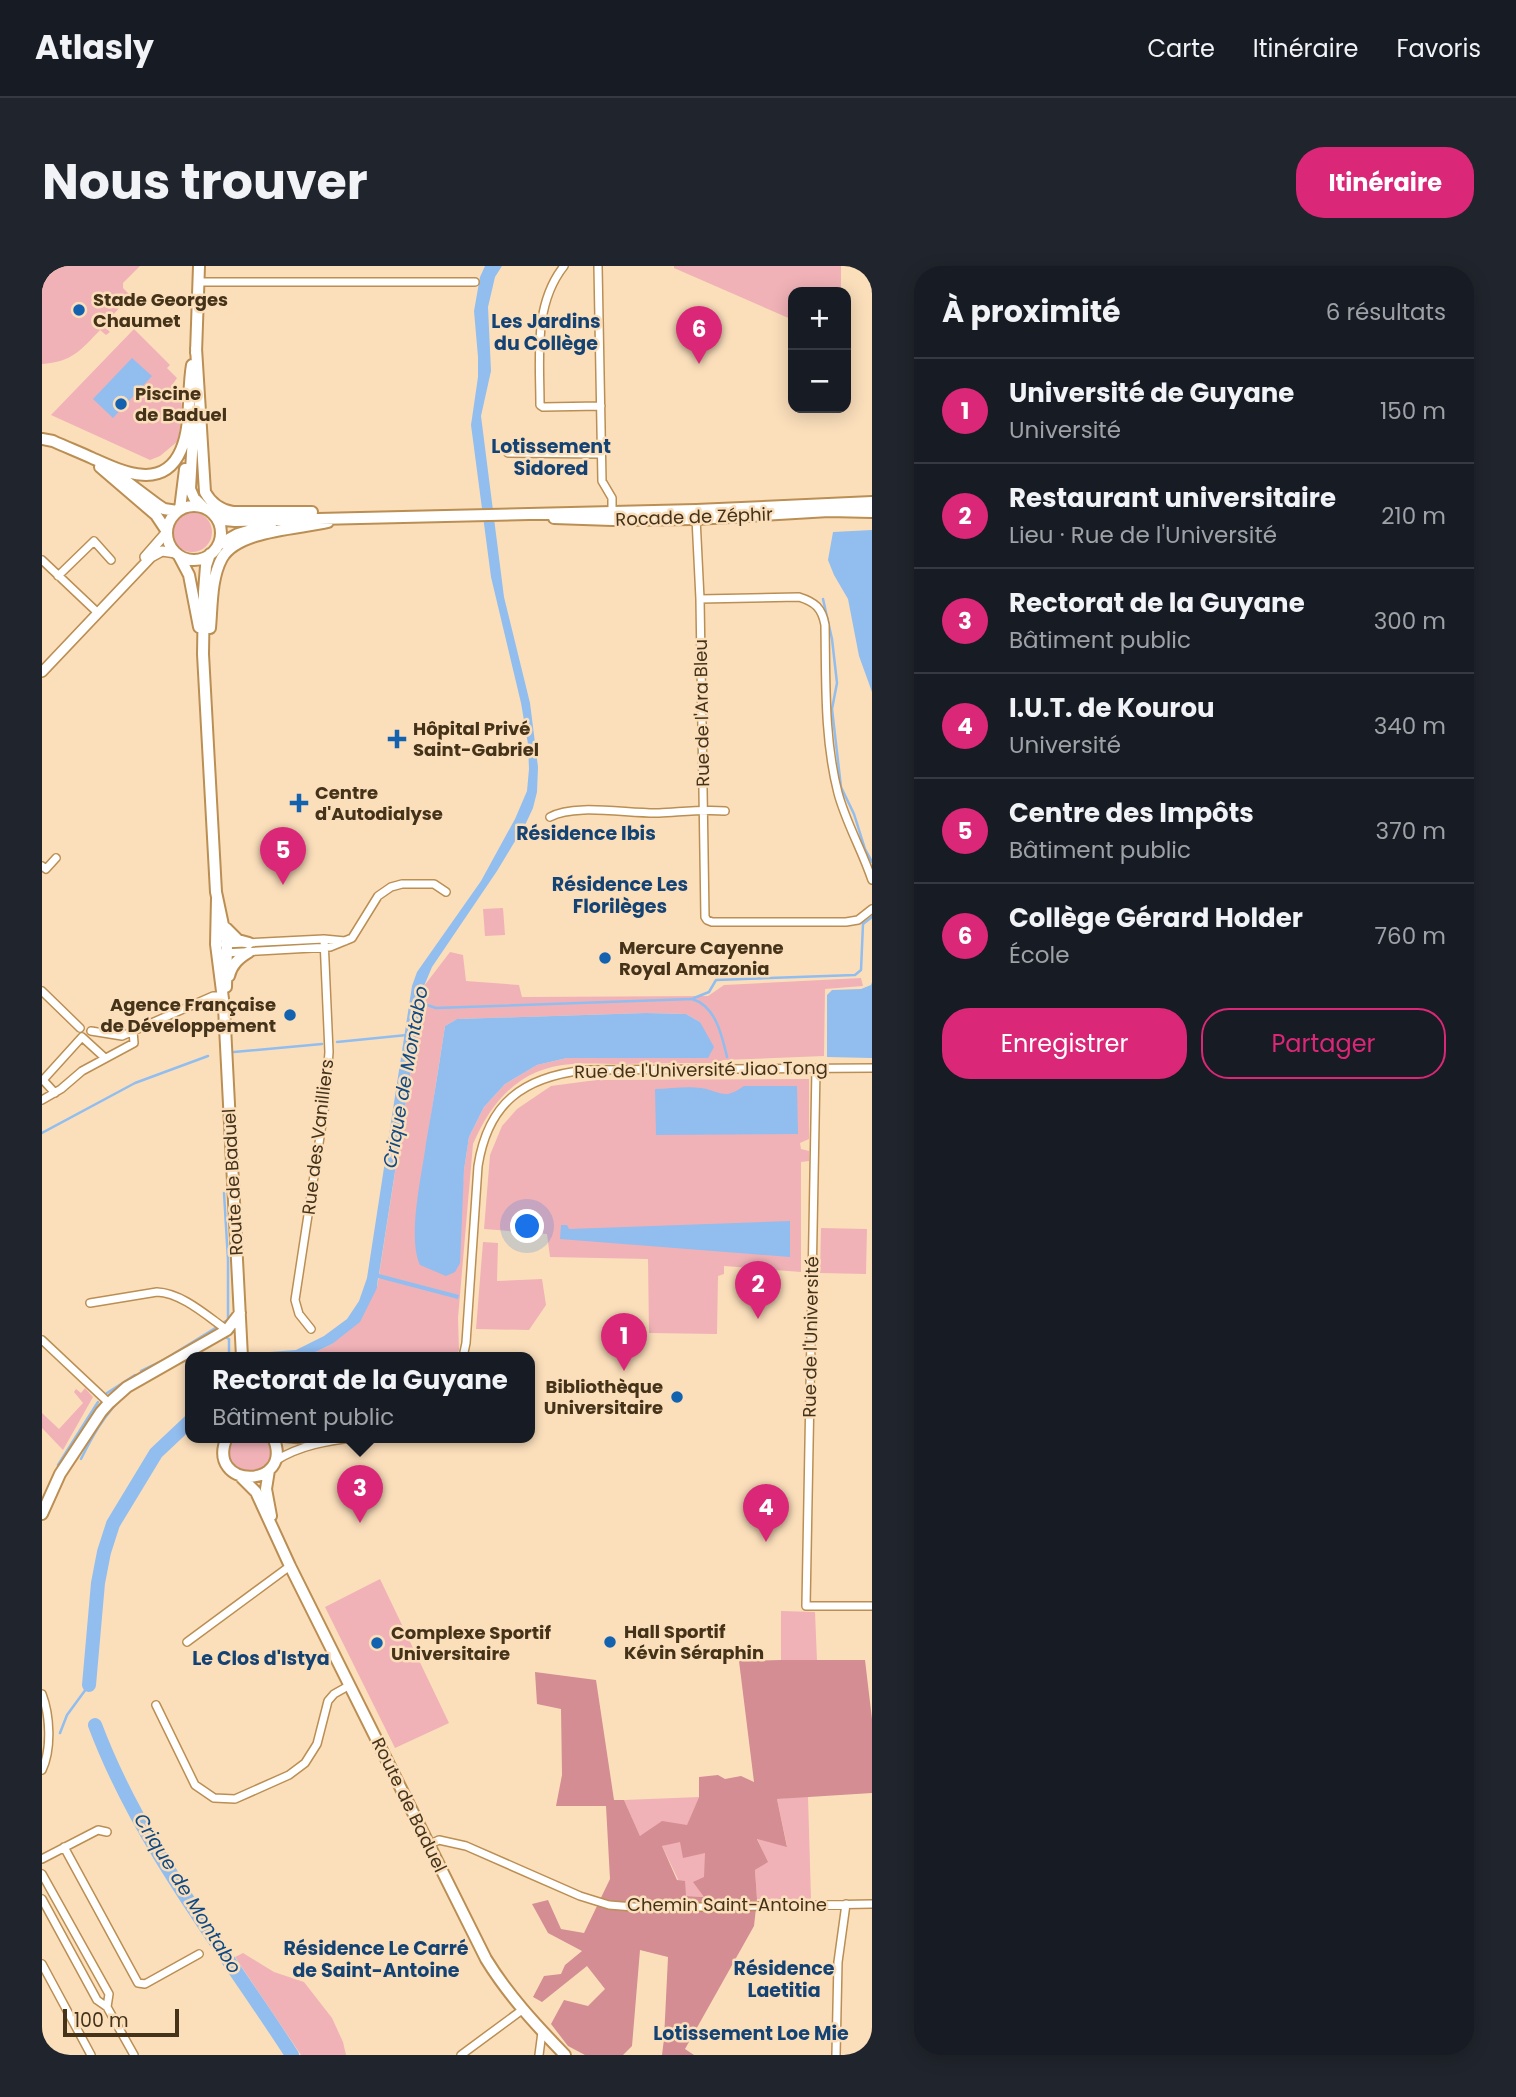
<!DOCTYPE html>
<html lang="fr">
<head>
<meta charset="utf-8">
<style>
	body { margin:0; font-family:Poppins,sans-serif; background:#20242c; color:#f1f3f6 }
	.controls { position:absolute; right:21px; top:21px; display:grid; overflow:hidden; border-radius:14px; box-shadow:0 4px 18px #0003 }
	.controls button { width:63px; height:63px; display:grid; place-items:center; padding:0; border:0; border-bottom:2px solid #363941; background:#171b24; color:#f1f3f6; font:35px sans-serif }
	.scale { position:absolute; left:21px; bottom:18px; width:116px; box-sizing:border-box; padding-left:7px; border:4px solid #443219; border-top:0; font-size:19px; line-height:24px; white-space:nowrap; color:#443219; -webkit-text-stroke:5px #fbdfbb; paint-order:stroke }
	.you { position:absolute; left:486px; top:961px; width:24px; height:24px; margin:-18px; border:5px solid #fff; border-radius:50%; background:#1a73e8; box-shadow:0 0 0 10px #1a73e833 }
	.badge { display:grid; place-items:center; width:46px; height:46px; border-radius:50%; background:#db2777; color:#fff; font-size:23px; font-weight:700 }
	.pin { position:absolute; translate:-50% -58px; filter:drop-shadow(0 2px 4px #0008) }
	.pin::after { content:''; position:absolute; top:37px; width:24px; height:21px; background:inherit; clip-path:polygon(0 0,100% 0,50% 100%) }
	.popup { position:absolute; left:143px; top:1086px; width:350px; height:91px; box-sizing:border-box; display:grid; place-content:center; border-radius:14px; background:#171b24; filter:drop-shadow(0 2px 5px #0005); font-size:23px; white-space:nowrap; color:#9ea1a6 }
	.popup b { font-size:26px; color:#f1f3f6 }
	.popup::after { content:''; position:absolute; left:50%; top:100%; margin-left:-14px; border:14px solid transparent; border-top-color:#171b24 }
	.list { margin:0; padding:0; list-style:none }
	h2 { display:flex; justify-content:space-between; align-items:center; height:91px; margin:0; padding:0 28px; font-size:30px }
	h2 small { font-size:23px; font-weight:400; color:#9ea1a6 }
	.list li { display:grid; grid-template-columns:46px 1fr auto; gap:21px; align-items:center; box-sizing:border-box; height:105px; padding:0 28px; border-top:2px solid #363941 }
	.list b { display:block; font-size:26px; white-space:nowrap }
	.list p { margin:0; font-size:23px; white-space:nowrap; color:#9ea1a6 }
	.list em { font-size:23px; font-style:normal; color:#9ea1a6 }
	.actions { display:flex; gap:14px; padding:21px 28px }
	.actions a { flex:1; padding:16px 0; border:2px solid #db2777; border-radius:28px; text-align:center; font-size:24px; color:#db2777 }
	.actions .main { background:#db2777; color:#fff }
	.map { position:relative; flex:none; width:830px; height:1789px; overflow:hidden; border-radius:28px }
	header { display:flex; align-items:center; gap:42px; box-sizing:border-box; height:98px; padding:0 35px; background:#171b24; border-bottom:2px solid #363941 }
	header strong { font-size:33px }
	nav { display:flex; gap:38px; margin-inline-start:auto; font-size:24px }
	.intro { display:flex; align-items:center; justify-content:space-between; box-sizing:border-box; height:168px; padding:0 42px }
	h1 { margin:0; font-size:49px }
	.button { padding:18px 32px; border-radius:28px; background:#db2777; color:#fff; font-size:24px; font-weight:700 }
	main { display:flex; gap:42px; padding:0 42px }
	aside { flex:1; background:#171b24; border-radius:28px; box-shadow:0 4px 18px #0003 }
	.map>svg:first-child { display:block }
	.green { fill:#f0b2b7; fill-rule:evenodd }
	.forest { fill:#d38d93; fill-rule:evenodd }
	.water { fill:#92bdef }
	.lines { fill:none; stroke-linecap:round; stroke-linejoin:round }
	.stream { stroke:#92bdef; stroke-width:2.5 }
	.river { stroke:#92bdef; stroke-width:14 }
	.minor-casing { stroke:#bb8f53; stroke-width:10 }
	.tertiary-casing { stroke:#bb8f53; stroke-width:12 }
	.secondary-casing { stroke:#bb8f53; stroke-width:14 }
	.minor { stroke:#fff; stroke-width:7 }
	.tertiary { stroke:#fff; stroke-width:9 }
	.secondary { stroke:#fff; stroke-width:10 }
	.poi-dot { fill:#1262b0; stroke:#fbdfbb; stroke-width:2.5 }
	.labels { text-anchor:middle; stroke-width:5; stroke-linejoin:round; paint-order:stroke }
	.poi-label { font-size:18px; font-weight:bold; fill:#443219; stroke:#fbdfbb; text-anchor:start }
	.street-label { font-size:18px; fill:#443219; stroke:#fbdfbb }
	.neighbourhood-label { font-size:19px; font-weight:bold; fill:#134275; stroke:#fbdfbb }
	.water-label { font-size:19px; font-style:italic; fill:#0e4a86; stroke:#fbdfbb }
</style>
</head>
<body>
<header>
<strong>Atlasly</strong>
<nav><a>Carte</a><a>Itinéraire</a><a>Favoris</a></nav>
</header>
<div class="intro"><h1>Nous trouver</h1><a class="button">Itinéraire</a></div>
<main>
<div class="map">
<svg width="830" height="1789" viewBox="0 0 830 1789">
	<rect width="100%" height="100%" fill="#fbdfbb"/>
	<path class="green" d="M0,0H98L81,17V22L89,30L61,59L68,66L64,69L58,64C39,84 30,96 0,98Z
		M632,0H799V26H751V54L632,2Z
		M92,63L128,99L125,102L135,112L129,121L136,127H139L140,148L136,175L118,190L108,194L9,149Z
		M130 266a20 20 0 1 1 40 0a20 20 0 1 1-40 0Z
		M461,642L463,669L443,670L441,643Z
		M408,686L421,689L424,715L477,719L480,731L666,730L682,719L819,712L821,720L783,723L782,790L681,794L676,797C644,797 611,797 579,798C563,798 546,797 530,798C479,801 450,834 431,878L416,1052L417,1084L414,1091H263L290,1078L335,1022L382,720ZM604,747L644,748L658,756L666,792H525L495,799L463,818L442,841L427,871L422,904L419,943L373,975L376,933L403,760L415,753Z
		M767,813V873L758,877L759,883L767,885V895L759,896V1006L682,1000V1008L676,1010L675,1068L607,1067L606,993L508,991L505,968L442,963L448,889L460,860L475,843L509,820L554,814Z
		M779,962L825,963L824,1008L778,1007Z
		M441,976L456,977L455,1015L500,1013L504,1039L487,1064L434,1063Z
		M43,1122L51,1131L21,1184L0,1162V1147L17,1163L41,1137L32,1126L34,1123L39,1127Z
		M191,1171H225C252,1218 164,1216 191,1171Z
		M338,1313L407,1457L353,1482L283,1341Z
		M739,1345L773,1346L775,1395L739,1394Z
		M766,1530L769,1633H715L713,1604L725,1596L715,1572L745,1580L735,1533Z
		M657,1531L645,1560L598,1570L582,1534Z
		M638,1575L663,1586V1631L644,1630L620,1580Z
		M201,1687L232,1706L262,1716L290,1752L301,1776L304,1789H259L193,1691Z"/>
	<path class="forest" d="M739,1394H823L830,1453V1527L735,1533L745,1581L715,1573L726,1596L713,1604L715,1633L712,1660L643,1783L652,1789H620L622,1773L626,1691L598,1684L590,1780L581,1789H543L526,1780L509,1758L522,1734L546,1740L563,1723L545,1700L500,1736L491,1731L502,1710L519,1708L523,1699L540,1685L506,1667L490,1638L506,1634L519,1663L542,1667L568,1613L564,1540H514L520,1509L519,1443L495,1438L493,1406L554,1414L572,1534H582L598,1570L620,1555L645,1559L657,1531V1511L676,1509L683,1513L699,1510L712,1516L697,1395ZM638,1576L641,1592L663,1587L662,1611L651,1616L662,1631L644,1630L643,1615L635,1614L620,1580Z"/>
	<path class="water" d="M443,0H460L453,11L446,41L449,105L439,150L462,331L488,437L496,501L495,526L491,542L484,557L455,605L390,701L382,720L337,1008L417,1029L416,1033L336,1012L335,1022L318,1056L290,1078L263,1091H212L214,1087L254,1084L282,1070L305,1053L317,1035L325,1012L370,720L375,706L439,615L473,553L485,525L487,503L486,478L479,437L449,311L429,159L436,111V91L432,45L438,11Z
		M90,92L110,110L71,152L51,133Z
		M830,264V426L817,390L806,333L792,309L786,294L791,266Z
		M830,716V792L785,791V729L790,724L819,723L829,719Z
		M604,747L644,748L658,756L672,781L666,792H525L495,799L463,818L442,841L427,871L422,904L418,997L413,1006L404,1010L378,999C365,971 380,909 384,877C391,838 397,799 403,760L415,753Z
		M702,820H755L756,868L614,869L613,823C628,823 644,820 659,822C679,825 681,835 702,820Z
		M748,955V991L518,973L519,959H525L527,963Z"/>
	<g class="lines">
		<path class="stream" d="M781,333L790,373L795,417L790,443L799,521L812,548L823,583L830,596
			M652,732L667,726L674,714L813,709L819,704L821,658L830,651
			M376,736L394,742L650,733C674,740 680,770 685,791
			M295,776L365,769
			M192,786L280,778
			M0,867L93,817L166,790
			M182,927L186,994V1054L182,1056
			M181,1070L187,1073V1091
			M99,1105L120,1095L175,1061
			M65,1127L93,1109
			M39,1193C50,1171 62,1149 80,1132
			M16,1199L56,1136
			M18,1467L25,1449L47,1419
			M0,1783L3,1789"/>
		<path class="river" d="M47,1419L56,1317L62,1286L71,1258L114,1187L148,1155
			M53,1459C98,1579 181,1682 250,1789"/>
		<g class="minor-casing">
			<path id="minor" d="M522,0C491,39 498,92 498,139L501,141L559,140
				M556,0L560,215L570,232V249
				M157,16H433
				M466,187L559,188
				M654,252L658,333L663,651L665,654L670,656H804L816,654L830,643
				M0,294L56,347
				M16,310L52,275L69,294
				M658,333L757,331C773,336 780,342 783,359C784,415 782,473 796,527C804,557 820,584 830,614
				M508,551C533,537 586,548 617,547C639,546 661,543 683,545
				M0,600L4,603L14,592
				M182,678L282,673L303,675
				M182,687L288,681L310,672L336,630L349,621L360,618H392L404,626
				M0,725L38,762
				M49,765L80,770L171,730H180
				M774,803L764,1340H830
				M13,827L1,814L40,771L63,792
				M0,834L19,823L40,805L92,777L91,765
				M48,1037L115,1026C140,1027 165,1050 185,1064
				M269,1063L257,1048L253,1034L283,838L287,786L282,673
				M0,1074L67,1137
				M421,1091L424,1077L436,900C446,837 481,811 543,804L830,802
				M232,1171L273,1175
				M233,1195C258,1179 286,1175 315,1171
				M145,1376L248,1300
				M0,1428C8,1449 10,1483 0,1504
				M114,1439L153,1519L172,1532L193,1533L247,1509L263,1497L275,1478L286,1435L292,1428L308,1419
				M386,1579L397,1574L424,1580L538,1630L567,1639L592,1641H662L830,1638
				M22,1581L96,1717L103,1718L157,1688
				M0,1593L56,1564L65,1566
				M0,1608L67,1728L65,1741
				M0,1633L55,1734L65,1741L92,1789
				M0,1698L49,1789
				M419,1789L480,1744
				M497,1789L500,1766
				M794,1789L796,1696L804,1638"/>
		</g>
		<g class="tertiary-casing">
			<path id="tertiary" d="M103,291L124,267
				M0,406L109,291L120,285L134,287"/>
		</g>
		<g class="secondary-casing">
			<path id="secondary" d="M154,82L163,226C169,237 178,244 191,246H270
				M154,87L157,0
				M152,152L148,223L152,232L162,242
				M0,173L11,175C24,181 37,186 50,192C79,205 121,226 139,184C150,159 145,127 150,99
				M58,201L114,249L124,264
				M76,209L116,239L122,243L135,245
				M125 267a27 27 0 1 1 54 0a27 27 0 1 1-54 0Z
				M138,243L143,203
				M172,249L182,254L193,255L654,244L830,236
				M512,252L570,254L654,253L787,245L830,246
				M176,279L196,268L229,258
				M168,288L164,300L162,326L161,388L174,626L185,678L184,721
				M137,290L147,309L157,361
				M168,362C170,340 169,312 180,292C196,264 257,263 286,256
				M175,632L174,678L182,741L200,1091
				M184,662L196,674L207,677
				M187,710C190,698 197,692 207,686
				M185,1171C162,1224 254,1224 231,1171
				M227,1204L224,1223L229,1250
				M199,1211L214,1226L248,1300L444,1693C466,1729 494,1759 523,1789
				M0,1248L18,1208L59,1146L67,1137L85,1121L185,1064L198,1047"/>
		</g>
		<use href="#minor" class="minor"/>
		<use href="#tertiary" class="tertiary"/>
		<use href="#secondary" class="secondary"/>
	</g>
	<g class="poi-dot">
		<circle cx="37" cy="44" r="7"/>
		<circle cx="79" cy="138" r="7"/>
		<path d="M351.5 462.5h7v7h7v7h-7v7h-7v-7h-7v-7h7z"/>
		<path d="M253.5 526.5h7v7h7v7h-7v7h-7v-7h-7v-7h7z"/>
		<circle cx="563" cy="692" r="7"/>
		<circle cx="248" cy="749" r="7"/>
		<circle cx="635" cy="1131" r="7"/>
		<circle cx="568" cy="1376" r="7"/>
		<circle cx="335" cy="1377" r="7"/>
	</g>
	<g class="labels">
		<g class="poi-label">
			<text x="51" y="40">Stade Georges<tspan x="51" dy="21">Chaumet</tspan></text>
			<text x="93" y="134">Piscine<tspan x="93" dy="21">de Baduel</tspan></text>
			<text x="371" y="469">Hôpital Privé<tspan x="371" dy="21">Saint-Gabriel</tspan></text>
			<text x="273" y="533">Centre<tspan x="273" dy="21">d'Autodialyse</tspan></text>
			<text x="577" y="688">Mercure Cayenne<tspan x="577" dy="21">Royal Amazonia</tspan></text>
			<text x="234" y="745" text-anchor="end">Agence Française<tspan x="234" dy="21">de Développement</tspan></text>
			<text x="621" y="1127" text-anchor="end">Bibliothèque<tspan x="621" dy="21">Universitaire</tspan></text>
			<text x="582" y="1372">Hall Sportif<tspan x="582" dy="21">Kévin Séraphin</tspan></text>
			<text x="349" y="1373">Complexe Sportif<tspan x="349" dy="21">Universitaire</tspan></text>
		</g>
		<g class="street-label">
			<text transform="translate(652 251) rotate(-2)" y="6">Rocade de Zéphir</text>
			<text transform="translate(660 447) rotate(-91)" y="6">Rue de l'Ara Bleu</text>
			<text transform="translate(659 804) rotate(-1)" y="6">Rue de l'Université Jiao Tong</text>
			<text transform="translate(276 871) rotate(-83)" y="6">Rue des Vanilliers</text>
			<text transform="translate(191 916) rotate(-93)" y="6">Route de Baduel</text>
			<text transform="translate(769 1071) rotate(-89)" y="6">Rue de l'Université</text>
			<text transform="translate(367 1539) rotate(64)" y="6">Route de Baduel</text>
			<text x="685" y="1645">Chemin Saint-Antoine</text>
		</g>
		<g class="neighbourhood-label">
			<text x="504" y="62">Les Jardins<tspan x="504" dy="22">du Collège</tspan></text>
			<text x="509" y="187">Lotissement<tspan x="509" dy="22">Sidored</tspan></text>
			<text x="544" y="574">Résidence Ibis</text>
			<text x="578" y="625">Résidence Les<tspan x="578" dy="22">Florilèges</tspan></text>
			<text x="219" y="1399">Le Clos d'Istya</text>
			<text x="334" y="1689">Résidence Le Carré<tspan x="334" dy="22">de Saint-Antoine</tspan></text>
			<text x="742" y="1709">Résidence<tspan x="742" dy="22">Laetitia</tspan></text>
			<text x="709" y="1774">Lotissement Loe Mie</text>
		</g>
		<g class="water-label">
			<text transform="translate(363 811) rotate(-80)" y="7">Crique de Montabo</text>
			<text transform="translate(146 1627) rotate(58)" y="7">Crique de Montabo</text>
		</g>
	</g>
</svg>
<div class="controls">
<button>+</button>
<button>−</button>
</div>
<div class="scale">100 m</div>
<div class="you"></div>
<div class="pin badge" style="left:582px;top:1105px">1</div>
<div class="pin badge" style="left:716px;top:1053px">2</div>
<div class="pin badge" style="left:318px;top:1257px">3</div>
<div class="popup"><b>Rectorat de la Guyane</b>Bâtiment public</div>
<div class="pin badge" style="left:724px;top:1276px">4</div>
<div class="pin badge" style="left:241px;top:619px">5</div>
<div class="pin badge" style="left:657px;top:98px">6</div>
</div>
<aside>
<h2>À proximité<small>6 résultats</small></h2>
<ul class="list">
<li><span class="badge">1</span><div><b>Université de Guyane</b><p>Université</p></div><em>150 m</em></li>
<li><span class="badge">2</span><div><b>Restaurant universitaire</b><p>Lieu · Rue de l'Université</p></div><em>210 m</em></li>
<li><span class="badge">3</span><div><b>Rectorat de la Guyane</b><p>Bâtiment public</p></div><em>300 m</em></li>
<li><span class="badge">4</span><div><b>I.U.T. de Kourou</b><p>Université</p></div><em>340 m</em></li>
<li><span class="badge">5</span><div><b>Centre des Impôts</b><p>Bâtiment public</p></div><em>370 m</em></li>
<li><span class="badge">6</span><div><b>Collège Gérard Holder</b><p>École</p></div><em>760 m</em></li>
</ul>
<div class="actions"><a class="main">Enregistrer</a><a>Partager</a></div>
</aside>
</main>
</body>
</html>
